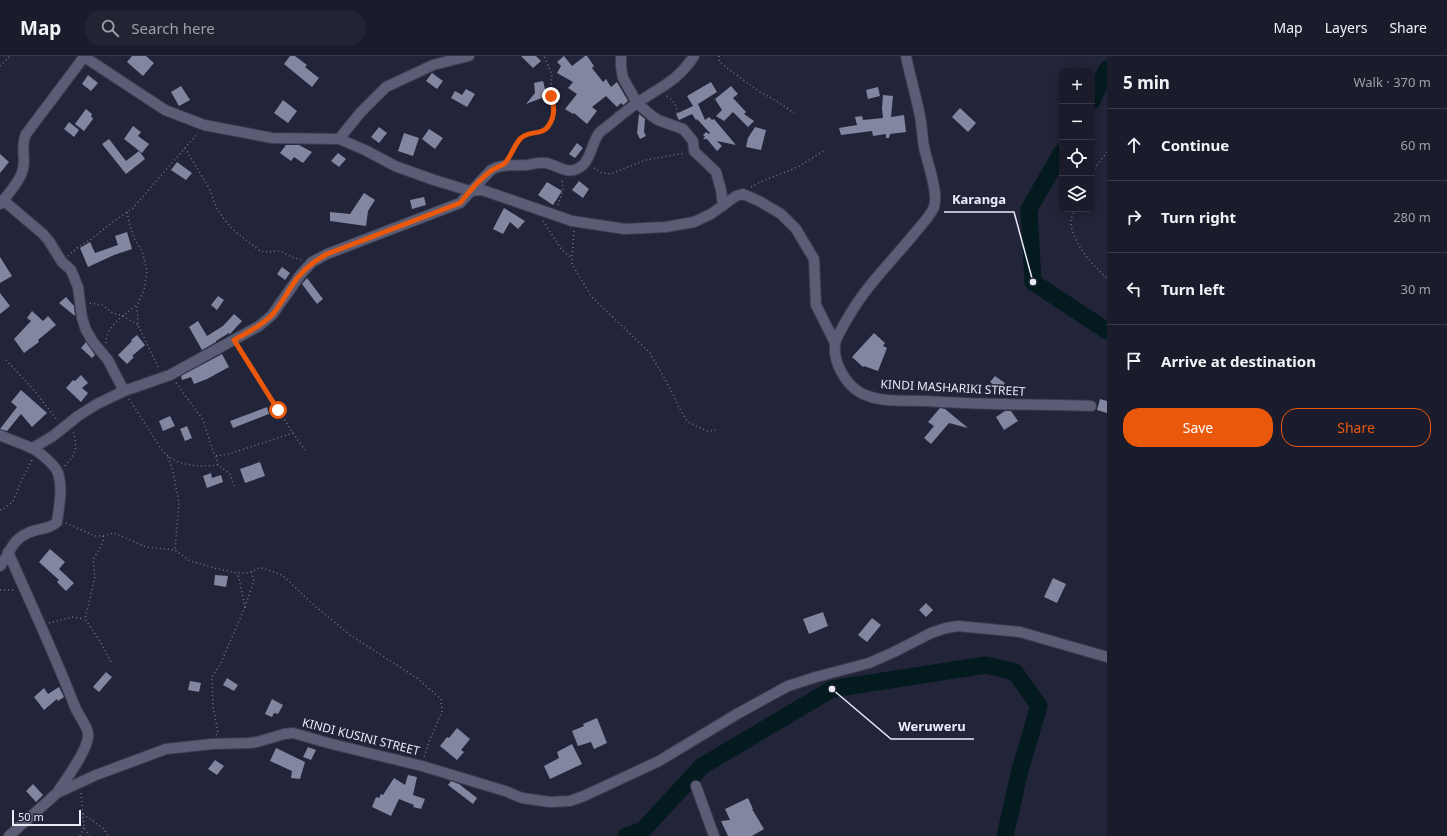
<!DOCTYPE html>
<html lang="en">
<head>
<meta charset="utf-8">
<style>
	body { margin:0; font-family:"Noto Sans",sans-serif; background:#232433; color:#f1f3f6 }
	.controls { position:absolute; right:12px; top:12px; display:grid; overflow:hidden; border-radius:8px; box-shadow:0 2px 10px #0003 }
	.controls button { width:36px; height:36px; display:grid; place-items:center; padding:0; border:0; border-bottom:1px solid #383947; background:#1a1b2b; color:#f1f3f6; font:20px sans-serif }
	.scale { position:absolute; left:12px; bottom:10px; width:69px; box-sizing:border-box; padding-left:4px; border:2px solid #e9ebf9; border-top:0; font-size:11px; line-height:14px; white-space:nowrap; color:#e9ebf9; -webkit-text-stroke:3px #222439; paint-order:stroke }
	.stop { position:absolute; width:12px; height:12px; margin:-9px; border:3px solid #ea580c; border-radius:50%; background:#fff }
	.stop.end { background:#ea580c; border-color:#fff; box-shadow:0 1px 4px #0008 }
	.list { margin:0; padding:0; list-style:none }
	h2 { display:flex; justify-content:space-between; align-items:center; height:52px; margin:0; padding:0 16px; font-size:17px }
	h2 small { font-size:13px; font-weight:400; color:#9fa1a9 }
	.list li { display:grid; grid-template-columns:26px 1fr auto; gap:12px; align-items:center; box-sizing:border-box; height:72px; padding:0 16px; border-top:1px solid #383947 }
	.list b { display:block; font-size:15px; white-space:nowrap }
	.list em { font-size:13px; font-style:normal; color:#9fa1a9 }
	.actions { display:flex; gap:8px; padding:12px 16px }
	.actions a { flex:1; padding:9px 0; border:1px solid #ea580c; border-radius:16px; text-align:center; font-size:14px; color:#ea580c }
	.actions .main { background:#ea580c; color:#fff }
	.icon { flex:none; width:22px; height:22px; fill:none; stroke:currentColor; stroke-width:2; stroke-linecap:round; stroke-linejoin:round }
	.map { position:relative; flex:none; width:1107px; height:780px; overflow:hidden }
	header { display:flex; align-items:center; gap:24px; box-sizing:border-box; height:56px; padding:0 20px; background:#1a1b2b; border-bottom:1px solid #383947 }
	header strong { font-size:19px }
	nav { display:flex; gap:22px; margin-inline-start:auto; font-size:14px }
	.search { width:280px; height:36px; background:#232433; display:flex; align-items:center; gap:10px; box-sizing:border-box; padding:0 14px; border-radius:16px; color:#9fa1a9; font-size:15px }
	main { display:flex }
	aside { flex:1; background:#1a1b2b }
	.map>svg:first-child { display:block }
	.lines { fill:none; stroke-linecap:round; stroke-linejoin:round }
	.river { stroke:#031a1e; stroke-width:17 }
	.building { fill:#8386a0 }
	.minor-casing { stroke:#3d3e4f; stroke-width:12 }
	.path { stroke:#737588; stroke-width:1.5; stroke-dasharray:1 3; stroke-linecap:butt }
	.minor { stroke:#5a5d75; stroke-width:10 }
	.route { stroke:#ea580c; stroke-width:5 }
	.labels { text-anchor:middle; stroke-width:3; stroke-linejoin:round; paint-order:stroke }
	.street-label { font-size:12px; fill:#e9ebf9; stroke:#222439 }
	.leader { fill:none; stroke:#e9ebf9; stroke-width:1.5 }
	.callout-dot { fill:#e9ebf9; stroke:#222439; stroke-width:1.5 }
	.callout-label { font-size:13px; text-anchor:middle; font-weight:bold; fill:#e9ebf9; stroke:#222439; stroke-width:3; stroke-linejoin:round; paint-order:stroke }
</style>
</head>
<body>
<header>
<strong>Map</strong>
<div class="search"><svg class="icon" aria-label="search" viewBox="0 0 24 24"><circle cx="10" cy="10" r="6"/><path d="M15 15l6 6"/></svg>Search here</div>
<nav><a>Map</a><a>Layers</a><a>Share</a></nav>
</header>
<main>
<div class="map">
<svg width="1107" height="780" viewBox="0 0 1107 780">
	<rect width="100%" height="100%" fill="#222439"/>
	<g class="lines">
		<path class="river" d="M1092,45L1107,13
			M1062,96L1029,153L1033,226L1107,275
			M626,780L643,774L702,710L832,633L986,609L1015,616L1039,650L1020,714L1005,780"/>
	</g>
	<path class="building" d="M132,0H146L154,7L143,20L127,6Z
		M290,0H295L307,9L305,11L319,22L312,31L284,8Z
		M521,0H536L541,5L533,12Z
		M564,0L572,10L585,0H587L594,10L592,12L603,26L606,23L611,31L617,26L628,45L623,49L621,47L617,51L606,40L592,51L597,55L587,68L574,57L573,58L565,53L577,38L568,32L573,26L557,17L561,10L557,6Z
		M432,17L443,25L437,33L426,25Z
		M88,19L98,27L91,35L82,28Z
		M543,25L547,40L526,48L535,37L534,27Z
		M711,26L717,36L698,48L705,64L709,61L712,64L714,63L736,89L717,85L722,90L717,95L707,83H703L705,81L703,79L706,76L709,78L710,77L697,63L696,64L692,58L679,64L676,58L693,50L687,40Z
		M181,30L190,44L179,50L171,36Z
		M731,30L738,38L733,42L746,56L744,58L754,65L748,71L733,56L724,65L716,60L722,54L715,43Z
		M878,31L880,40L868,43L866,34Z
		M466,33L475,38L467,51L451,42L455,35L462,39Z
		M883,39L893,40L891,61L904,59L906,76L890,78L889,82H886V78L873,80L872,75L841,79L839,72L857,69L855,61L862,60L863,64L883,62L882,52Z
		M283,44L297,55L288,67L274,57Z
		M960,52L976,67L968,76L952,61Z
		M86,53L92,58L91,60L93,63L84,75L75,68Z
		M639,58L645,63L644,76L646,80L640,83L637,77Z
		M69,66L79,74L74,81L64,73Z
		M133,70L141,76L138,80L149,88L142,97L124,83Z
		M379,71L387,77L379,87L371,81Z
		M755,71L766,74L761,94L746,91L748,82Z
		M429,73L443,82L435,93L422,83Z
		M404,77L419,82L413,100L398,95Z
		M109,83L126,105L139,95L145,103L126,118L102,88Z
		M577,87L583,92L575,102L569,98Z
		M286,89H299L312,96L303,107L294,101L291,105L280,97Z
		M338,97L346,103L339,111L331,105Z
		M0,98L9,106L0,117Z
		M177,106L192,117L186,124L171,114Z
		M579,125L589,133L583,142L572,134Z
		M547,126L562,135L553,149L538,139Z
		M364,137L375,144L368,155L366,170L330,165V156L350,158Z
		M424,141L426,149L412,153L410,144Z
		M504,152L525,165L518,173L510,166L503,178L493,173Z
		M127,176L132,193L114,199L88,211L80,192L90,186L95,197L118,189L115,180Z
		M0,201L12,220L0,227Z
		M282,211L290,217L285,224L277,218Z
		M307,222L323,243L317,248L302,228Z
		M0,237L10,250L0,258Z
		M218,240L224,244L217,254L211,249Z
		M66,241L74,250L75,260L59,247Z
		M32,255L43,265L48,260L56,269L38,284L39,286L24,297L14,283L31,265L27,262Z
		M234,258L242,265L230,278L229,277L216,285V286L202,294L189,271L198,265L207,280L223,270Z
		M874,277L885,287L883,290L887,292L878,315L864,310L863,311L852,301Z
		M137,279L145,289L132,300L134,301L127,308L118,299L132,285L131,284Z
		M86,286L95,299L92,302L81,292Z
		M222,298L229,311L207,323L194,328L191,321L182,324L181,320Z
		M81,319L88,327L82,332L88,337L81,346L66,332L73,324L75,325Z
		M995,320L1005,327L1000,334L990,326Z
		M21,334L47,357L32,371L21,358L7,375L0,373L17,351L11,346Z
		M1100,343L1107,345V357L1097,354Z
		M267,351L269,358L233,372L230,365Z
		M940,352L945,353L968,372L949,367L931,388L924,382L934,370L928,366Z
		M1005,355H1011L1018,365L1004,374L996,361Z
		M170,360L175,370L163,375L159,365Z
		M187,370L192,382L185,385L180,373Z
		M260,406L265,420L245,427L240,413Z
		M211,417L212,422L221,419L223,426L207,432L203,420Z
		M50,493L65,506L59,513L74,527L66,535L57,526L59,524L39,506Z
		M215,519L228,520L226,531L214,529Z
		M1053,522L1066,528L1057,547L1044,541Z
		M926,547L933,554L926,561L919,554Z
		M823,556L828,570L809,578L803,563Z
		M872,562L881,569L867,586L858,579Z
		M106,616L112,621L99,636L93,631Z
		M227,622L238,629L234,635L223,629Z
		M190,625L201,627L199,636L188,634Z
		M59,631L64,641L58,645L57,643L44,654L34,641L44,632L48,638Z
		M272,643L283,649L278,658L274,657L272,661L265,658Z
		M597,662L607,687L594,693L591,686L578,690L572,675L584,670L583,668Z
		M457,672L470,683L461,694L464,696L457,704L440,690L447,681L449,682Z
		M572,688L582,708L550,723L544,710L559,702L557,696Z
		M308,691L316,694L311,704L303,701Z
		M276,692L305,706L300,723L291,722L292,715L270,705Z
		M215,704L224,710L217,719L208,713Z
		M408,719L417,721L413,739L425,743L421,753L413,751L414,749L399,743L391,760L372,751L376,741L379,742L381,738L383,739L394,722L405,729Z
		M451,725L459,728L477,742L473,748L448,729Z
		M33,728L43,739L36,746L26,735Z
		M748,742L753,753H752L764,773L752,780H728L721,765L730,764L725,753Z"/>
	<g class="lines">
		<g class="minor-casing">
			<path id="minor" d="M83,0L165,54L204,69L272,82L339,83L365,94L395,110L434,124L470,135L482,134L488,136L572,165L625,173L666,171L694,166L711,158L736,140L743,138L759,145L781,158L796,173L814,203L816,249L835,287
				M621,0V11L623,22L637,47L652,60L658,64L683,73L693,85L694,95L716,116L721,134L723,150
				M906,0C910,20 916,40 920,60C922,70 922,80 924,91C927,106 939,137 934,151C930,161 920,170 914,178C892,205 866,230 849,260C845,267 836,281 835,288C833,306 845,328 861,337C880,347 904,344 925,345C980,349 1035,348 1091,350
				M339,83L360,57L386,31L433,9L469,0
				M3,144L43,178L49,185L62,206L71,214L78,231L82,262L86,274L93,286L108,304L124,335
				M0,148C7,140 21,123 23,113C26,101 20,92 26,78L84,1
				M0,379C10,384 21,387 31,392C39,395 55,409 58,417C63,432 59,451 57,466C49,474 38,472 28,477C10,485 11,497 0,510
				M33,392L53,380L78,360L97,348L124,335L170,319L259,270L272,259L301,218L312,206L327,198L460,147L491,114C503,107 514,110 527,109C533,108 539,106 546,107C560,110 569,121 583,109C592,100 592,85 600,76C612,67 624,56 637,47C660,31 678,25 694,0
				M8,496C31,548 55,599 75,651C78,659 90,673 88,681C86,697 66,723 57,737
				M696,730L714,780
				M9,780L57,737L96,719L166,693L212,688L249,687L257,686L284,678L293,677L332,688L422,710L505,735L522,742L550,746L570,745L584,740L659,705L737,658L788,630L816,621L869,607L894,596L931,577L946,572L958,570L1020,576L1107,601"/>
		</g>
		<path class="path" d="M719,0V5L723,9L760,36L775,44L794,57
			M0,10L10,0
			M667,40C675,45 677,52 678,62
			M185,92L209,132L217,153L224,163L232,173L260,195L265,196L280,195L294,202L302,204
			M510,100L519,84L528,77L541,76L545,73L553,61L555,50L550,36L552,19L544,0
			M594,112L602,117L610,118L646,104L685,97
			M1092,116L1107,96
			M751,131L760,126L798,111L825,94
			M558,149L563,134L562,122
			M1075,153C1074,157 1071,161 1071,165C1071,185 1092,209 1107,222
			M127,156L130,170L135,184L142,195L147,215L144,234L137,250L138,269L159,313
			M543,165L562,194L572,202
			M574,175L572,202V208L591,240L650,297L666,325L674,340L678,350L688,366L707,375L718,374
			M68,200L77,192L90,184L114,165L132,153L198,77
			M90,247L102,249L113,257L123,260L138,269
			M106,287C106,269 126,259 137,248
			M239,293L293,377L305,394
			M6,304L33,333L57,364
			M176,327L203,364L214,398L217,400L229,398L293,377
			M129,343L162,394C176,411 198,411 218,409
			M216,400L218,409L230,418L234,430
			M168,401L173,415L179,447L175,494
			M65,410C76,397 78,392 73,375
			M0,454L5,452L13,445L24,419L32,404
			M66,467L95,480H103L114,477L146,491L175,494L190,505L214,512L237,517H248L259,512H263L282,519L315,550L350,579L417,622L441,643L442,656L430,683L424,701
			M103,480V486L93,504L95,521L85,563L100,585L112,608
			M0,534H15
			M245,551L254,525L251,515
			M49,567L73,561L84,563
			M216,679L218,677L213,651L212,621L220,609L245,551L238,518
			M81,737L84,771L89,780
			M83,758L104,773L108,780
			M80,780L84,771"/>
		<use href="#minor" class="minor"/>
	</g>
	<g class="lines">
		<path class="route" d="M278,354L234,284C247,277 261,270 272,259C280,250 285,240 291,231C300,216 312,206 327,198L460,147C464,143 466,139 470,135C476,128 484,120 492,114C496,111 502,110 505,107C511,100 514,90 520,83C529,73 542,81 549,69C555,60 555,51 551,40"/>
	</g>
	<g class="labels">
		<g class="street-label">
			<text transform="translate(953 332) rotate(3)" y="4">KINDI MASHARIKI STREET</text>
			<text transform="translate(361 681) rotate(14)" y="4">KINDI KUSINI STREET</text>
		</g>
	</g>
	<path class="leader" d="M1033 226L1014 156H944M832 633L891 683H974"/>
	<g class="callout-dot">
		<circle cx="1033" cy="226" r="4"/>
		<circle cx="832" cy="633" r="4"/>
	</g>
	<g class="callout-label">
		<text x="979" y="148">Karanga</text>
		<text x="932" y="675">Weruweru</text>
	</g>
</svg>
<div class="controls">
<button>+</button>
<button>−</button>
<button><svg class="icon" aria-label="locate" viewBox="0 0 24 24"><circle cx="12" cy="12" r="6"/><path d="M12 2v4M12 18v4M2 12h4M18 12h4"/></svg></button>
<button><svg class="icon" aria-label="layers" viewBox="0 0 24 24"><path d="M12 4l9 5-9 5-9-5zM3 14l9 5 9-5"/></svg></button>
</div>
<div class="scale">50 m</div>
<div class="stop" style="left:278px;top:354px"></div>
<div class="stop end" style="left:551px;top:40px"></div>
</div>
<aside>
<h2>5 min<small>Walk · 370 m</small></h2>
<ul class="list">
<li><svg class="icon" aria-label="ahead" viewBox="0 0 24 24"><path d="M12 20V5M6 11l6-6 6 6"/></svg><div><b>Continue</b></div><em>60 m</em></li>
<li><svg class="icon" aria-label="right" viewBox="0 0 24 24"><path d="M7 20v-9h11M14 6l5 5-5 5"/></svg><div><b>Turn right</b></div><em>280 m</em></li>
<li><svg class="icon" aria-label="left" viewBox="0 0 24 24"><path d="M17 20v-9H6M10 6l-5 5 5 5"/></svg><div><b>Turn left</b></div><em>30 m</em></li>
<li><svg class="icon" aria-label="arrive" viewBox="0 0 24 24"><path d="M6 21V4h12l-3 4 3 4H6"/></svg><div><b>Arrive at destination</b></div></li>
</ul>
<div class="actions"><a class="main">Save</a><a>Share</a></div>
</aside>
</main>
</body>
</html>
